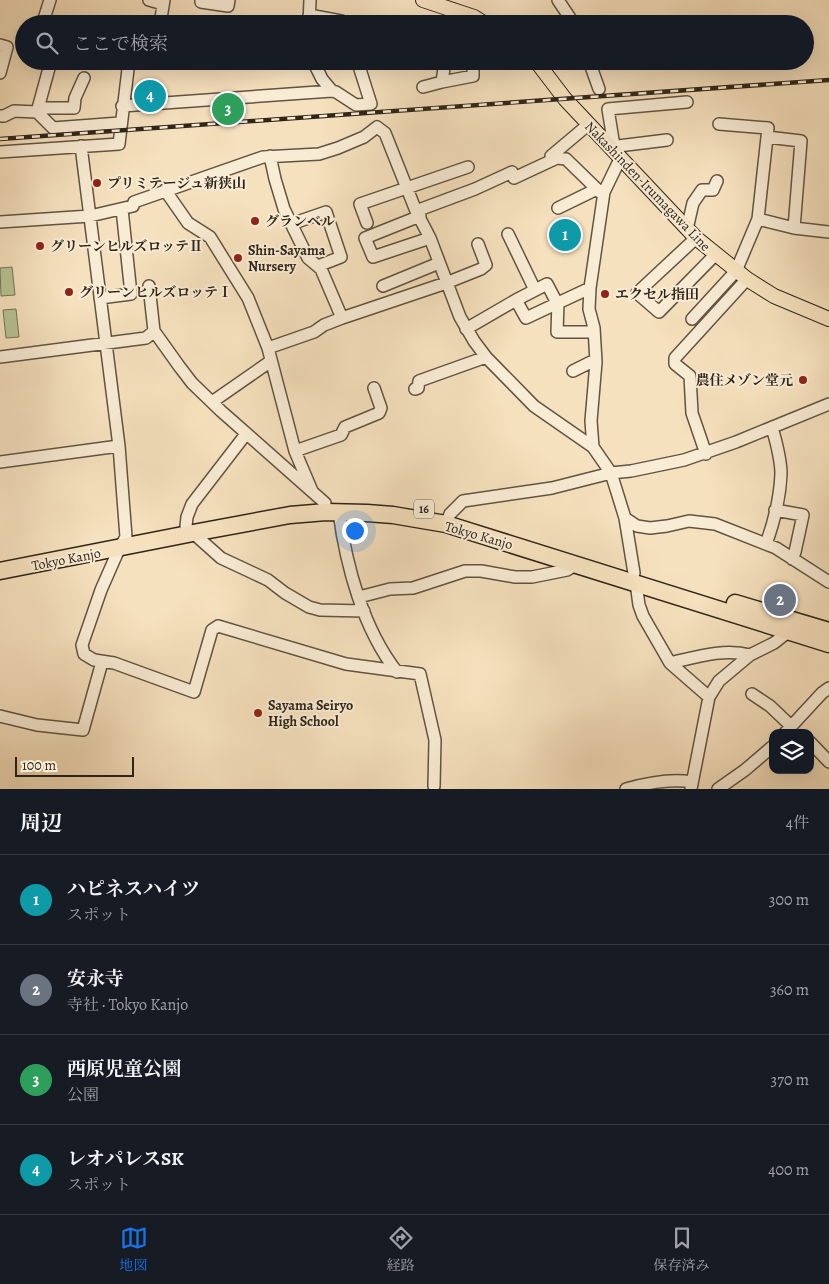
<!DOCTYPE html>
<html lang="ja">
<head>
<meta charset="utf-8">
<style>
	body { margin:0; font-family:Alegreya,"Noto Serif JP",serif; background:#20242c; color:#f1f3f6 }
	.controls { position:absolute; right:15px; bottom:15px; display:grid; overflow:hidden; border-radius:10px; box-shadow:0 5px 20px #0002 }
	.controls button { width:45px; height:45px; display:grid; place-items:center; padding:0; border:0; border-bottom:1px solid #363941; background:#171b24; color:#f1f3f6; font:25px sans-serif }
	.scale { position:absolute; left:15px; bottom:12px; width:119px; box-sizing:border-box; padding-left:5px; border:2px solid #2e2519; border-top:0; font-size:14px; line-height:18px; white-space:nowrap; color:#2e2519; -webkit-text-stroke:4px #f9ecd5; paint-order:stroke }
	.you { position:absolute; left:354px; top:530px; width:18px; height:18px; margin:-12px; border:4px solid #fff; border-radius:50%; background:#1a73e8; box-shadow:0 0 0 8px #1a73e833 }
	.badge { display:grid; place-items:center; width:32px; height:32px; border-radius:50%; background:#1a73e8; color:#fff; font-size:16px; font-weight:700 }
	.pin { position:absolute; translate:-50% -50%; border:2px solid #fff; box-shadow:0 1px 5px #0006 }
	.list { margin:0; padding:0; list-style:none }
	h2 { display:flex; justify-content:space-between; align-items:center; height:65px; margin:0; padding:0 20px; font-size:21px }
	h2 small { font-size:16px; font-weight:400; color:#9ea1a6 }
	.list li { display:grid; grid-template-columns:32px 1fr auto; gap:15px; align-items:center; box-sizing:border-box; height:90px; padding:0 20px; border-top:1px solid #363941 }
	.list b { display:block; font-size:19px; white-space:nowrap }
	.list p { margin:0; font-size:16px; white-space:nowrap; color:#9ea1a6 }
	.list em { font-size:16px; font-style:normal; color:#9ea1a6 }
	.icon { flex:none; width:28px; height:28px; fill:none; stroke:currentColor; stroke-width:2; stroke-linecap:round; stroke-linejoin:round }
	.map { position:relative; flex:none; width:829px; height:789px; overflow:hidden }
	.search { position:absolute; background:#171b24; box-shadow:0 5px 20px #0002; left:15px; right:15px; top:15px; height:55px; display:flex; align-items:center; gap:12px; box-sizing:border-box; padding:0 18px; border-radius:28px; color:#9ea1a6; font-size:19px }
	.sheet { height:425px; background:#171b24 }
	nav { display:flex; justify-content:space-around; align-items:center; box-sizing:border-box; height:70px; border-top:1px solid #363941; background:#171b24; font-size:14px; color:#9ea1a6 }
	nav a { display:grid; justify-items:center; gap:2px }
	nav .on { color:#1a73e8 }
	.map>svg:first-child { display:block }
	.park { fill:url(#park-crowns); stroke:#727457 }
	.garden { fill:#b7c495; stroke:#727457 }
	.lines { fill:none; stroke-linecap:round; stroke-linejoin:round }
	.minor-casing { stroke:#605442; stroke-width:14 }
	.major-casing { stroke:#2e2519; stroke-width:16 }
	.highway-casing { stroke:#2e2519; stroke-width:19 }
	.minor { stroke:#f9ecd5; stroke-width:11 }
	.major { stroke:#f6e1be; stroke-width:14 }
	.highway { stroke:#f6e1be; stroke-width:16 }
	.rail-casing { stroke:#2e2519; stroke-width:4.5 }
	.rail { stroke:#f9ecd5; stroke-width:2.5; stroke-dasharray:8; stroke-linecap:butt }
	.poi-dot { fill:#8f2418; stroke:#f9ecd5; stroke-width:2 }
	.labels { text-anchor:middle; stroke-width:4; stroke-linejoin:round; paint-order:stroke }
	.shield { fill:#f9ecd5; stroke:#6b6151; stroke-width:1 }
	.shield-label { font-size:12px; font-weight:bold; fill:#2e2519 }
	.poi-label { font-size:14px; font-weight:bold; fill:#2e2519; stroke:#f9ecd5; text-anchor:start }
	.street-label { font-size:14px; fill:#2e2519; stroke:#f9ecd5 }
</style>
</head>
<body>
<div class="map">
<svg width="829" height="789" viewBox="0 0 829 789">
	<defs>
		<pattern id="park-crowns" width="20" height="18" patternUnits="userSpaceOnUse" patternTransform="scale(1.25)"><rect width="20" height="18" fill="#b7c495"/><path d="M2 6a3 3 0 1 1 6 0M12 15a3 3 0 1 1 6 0" fill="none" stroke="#9ea880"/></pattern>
	</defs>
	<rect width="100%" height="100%" fill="#f6e1be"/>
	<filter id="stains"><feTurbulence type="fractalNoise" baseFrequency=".004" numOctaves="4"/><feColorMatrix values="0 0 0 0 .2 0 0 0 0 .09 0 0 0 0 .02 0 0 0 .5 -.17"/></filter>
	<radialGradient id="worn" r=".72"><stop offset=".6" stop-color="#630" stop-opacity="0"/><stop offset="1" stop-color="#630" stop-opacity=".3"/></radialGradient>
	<path class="park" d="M237,100L238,116L220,117L219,102Z"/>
	<path class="garden" d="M12,267L15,295L1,296L0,268Z
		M16,309L19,337L6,338L3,310Z"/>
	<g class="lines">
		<g class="minor-casing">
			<path id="minor" d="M50,0L43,22L50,24
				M149,0L163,4
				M201,0V2L228,6L229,0
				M558,0L574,24
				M309,15L341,21V24
				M160,24L164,0
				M309,24L310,0
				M450,24L452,9
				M0,45L7,47L0,73
				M51,61L37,112L53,128L120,123
				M193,61L202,62
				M313,61L322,79L332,91L336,92L356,105L371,104L359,66
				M445,61L442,82L473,76V61
				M589,61L599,89
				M423,87L442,82
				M122,106L332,91
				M39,108H74L75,98L84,78
				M0,116H4L14,111L37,112
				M767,137L801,141L794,228
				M81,146L119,446L126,537L119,549L101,590L82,645L84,654L94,660L114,663L194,692L212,630L218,626L346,664L420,674L435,740L434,786
				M614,146L608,109L687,102
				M610,147L667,140
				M0,152L119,144L129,61
				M270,156L275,179L284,209L308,258L321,269L342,318
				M552,160L551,156L589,124
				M165,190L188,223L210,237L248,298L268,348L295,451L312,491
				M558,208L597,189
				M416,211L475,189L512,172L514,178L557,158L566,159L603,195
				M420,216L365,238L373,257L430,238
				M758,219L794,228L829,232
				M0,222L90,216L133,206L134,202L263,157L319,154L338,148L364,137L377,127L385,133L416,211L430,238L460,317L474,341L486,357L534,406L593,447L611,473L625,518L634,573
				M367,223L360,204L468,167
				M291,224L326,212L341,257L318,266
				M687,229L693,203L702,190H713L717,181
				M508,234L535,290
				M696,238L637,293L659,312L715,255
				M149,286L154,331L179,366L192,383L221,411L325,503
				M383,286L439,263
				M100,298L131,294L122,209
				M516,300L547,284L557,303
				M558,302L557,332H594
				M692,319L736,271L758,219L768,128L719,124
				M466,329L516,300L526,318L590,288
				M268,348L314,332L324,325L342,318L446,283L481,269L486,265L478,244
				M0,357L146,338L154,331
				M573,371L591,362H596
				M415,389L418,388L419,381L486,357
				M212,402L271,361
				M593,447L591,421L596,362L594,328L589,309L590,288L604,192L620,159
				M295,451L341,435L345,427L379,413L381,408L374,388
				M706,454L692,413L690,376L675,364V358L747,279
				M0,462L119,446
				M775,510L803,515L795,552L792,559
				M339,512C346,565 363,629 397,672
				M625,518L637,526L650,528L667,526L689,521L715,524L776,548L829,582
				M446,524L450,514L463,501L552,488L611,473L631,471L684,460L736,442L829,404
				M186,526L187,517L192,504L246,434
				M193,533L221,558L268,580L285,593L309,607L320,610L364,611
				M766,544C774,522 780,496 781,474C781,458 776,442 772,427
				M636,583L639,605L643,616L670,663L709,697
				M359,597L390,589L413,588L465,571H481L515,577H532L567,570L577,564
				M670,663C696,657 724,648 750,655
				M752,694L770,706L791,726
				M0,716L37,725L83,730L102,662
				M785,733L822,693L829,688
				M810,742L829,762
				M626,789C647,783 670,778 692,782
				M691,789L709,697L719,681L750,655L774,643L788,632
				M718,789L745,770L773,746"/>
		</g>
		<g class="major-casing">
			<path id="major" d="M423,0L474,17L485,24
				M536,61L565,99L696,238L747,279L774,296L829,319"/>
		</g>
		<g class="highway-casing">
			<path id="highway" d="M0,571L193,533L290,515L326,512L367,513L393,515L446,524L829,644
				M735,603L829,631"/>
		</g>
		<use href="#minor" class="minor"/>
		<use href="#major" class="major"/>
		<use href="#highway" class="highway"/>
		<g class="rail-casing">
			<path id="rail" d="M0,139L829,80"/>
		</g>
		<use href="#rail" class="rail"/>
	</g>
	<g class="poi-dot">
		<circle cx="97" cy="183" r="5"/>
		<circle cx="255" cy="221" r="5"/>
		<circle cx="40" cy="246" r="5"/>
		<circle cx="238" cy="258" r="5"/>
		<circle cx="69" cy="292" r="5"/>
		<circle cx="605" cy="294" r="5"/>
		<circle cx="803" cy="380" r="5"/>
		<circle cx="258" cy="713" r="5"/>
	</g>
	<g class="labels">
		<rect class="shield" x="414" y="499.5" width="20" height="19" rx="4"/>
		<g class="shield-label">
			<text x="424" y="513">16</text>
		</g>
		<g class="poi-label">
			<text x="107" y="188">プリミテージュ新狭山</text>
			<text x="265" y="226">グランベル</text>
			<text x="50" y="251">グリーンヒルズロッテⅡ</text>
			<text x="248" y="255">Shin-Sayama<tspan x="248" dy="16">Nursery</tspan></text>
			<text x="79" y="297">グリーンヒルズロッテⅠ</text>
			<text x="615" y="299">エクセル指田</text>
			<text x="793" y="385" text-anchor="end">農住メゾン堂元</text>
			<text x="268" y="710">Sayama Seiryo<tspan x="268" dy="16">High School</tspan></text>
		</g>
		<g class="street-label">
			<text transform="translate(648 186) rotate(46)" y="5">Nakashinden-Irumagawa Line</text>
			<text transform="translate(479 535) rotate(16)" y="5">Tokyo Kanjo</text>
			<text transform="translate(66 559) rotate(-11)" y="5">Tokyo Kanjo</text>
		</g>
	</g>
	<rect width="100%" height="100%" filter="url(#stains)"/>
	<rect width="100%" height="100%" fill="url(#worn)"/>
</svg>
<div class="controls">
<button><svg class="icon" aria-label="layers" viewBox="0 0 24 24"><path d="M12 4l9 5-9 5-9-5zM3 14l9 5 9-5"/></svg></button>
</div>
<div class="scale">100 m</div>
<div class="you"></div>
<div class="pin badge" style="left:565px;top:235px;background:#0f9aa8">1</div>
<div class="pin badge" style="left:780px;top:600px;background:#6b7280">2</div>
<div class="pin badge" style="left:228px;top:109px;background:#2e9e5b">3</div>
<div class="pin badge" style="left:150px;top:96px;background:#0f9aa8">4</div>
<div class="search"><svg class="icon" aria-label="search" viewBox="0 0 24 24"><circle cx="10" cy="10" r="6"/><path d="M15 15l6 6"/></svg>ここで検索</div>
</div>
<section class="sheet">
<h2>周辺<small>4件</small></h2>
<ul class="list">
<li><span class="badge" style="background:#0f9aa8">1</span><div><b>ハピネスハイツ</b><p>スポット</p></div><em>300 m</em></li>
<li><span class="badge" style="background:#6b7280">2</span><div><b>安永寺</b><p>寺社 · Tokyo Kanjo</p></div><em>360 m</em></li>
<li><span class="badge" style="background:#2e9e5b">3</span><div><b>西原児童公園</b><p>公園</p></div><em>370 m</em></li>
<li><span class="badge" style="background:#0f9aa8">4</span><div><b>レオパレスSK</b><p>スポット</p></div><em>400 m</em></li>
</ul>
</section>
<nav>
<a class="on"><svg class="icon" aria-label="map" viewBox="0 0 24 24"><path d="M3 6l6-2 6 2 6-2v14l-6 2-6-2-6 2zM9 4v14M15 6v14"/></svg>地図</a>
<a><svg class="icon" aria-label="directions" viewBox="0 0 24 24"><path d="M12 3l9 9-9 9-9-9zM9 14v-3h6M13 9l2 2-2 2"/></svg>経路</a>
<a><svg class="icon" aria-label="saved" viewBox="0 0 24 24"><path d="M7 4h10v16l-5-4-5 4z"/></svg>保存済み</a>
</nav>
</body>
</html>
